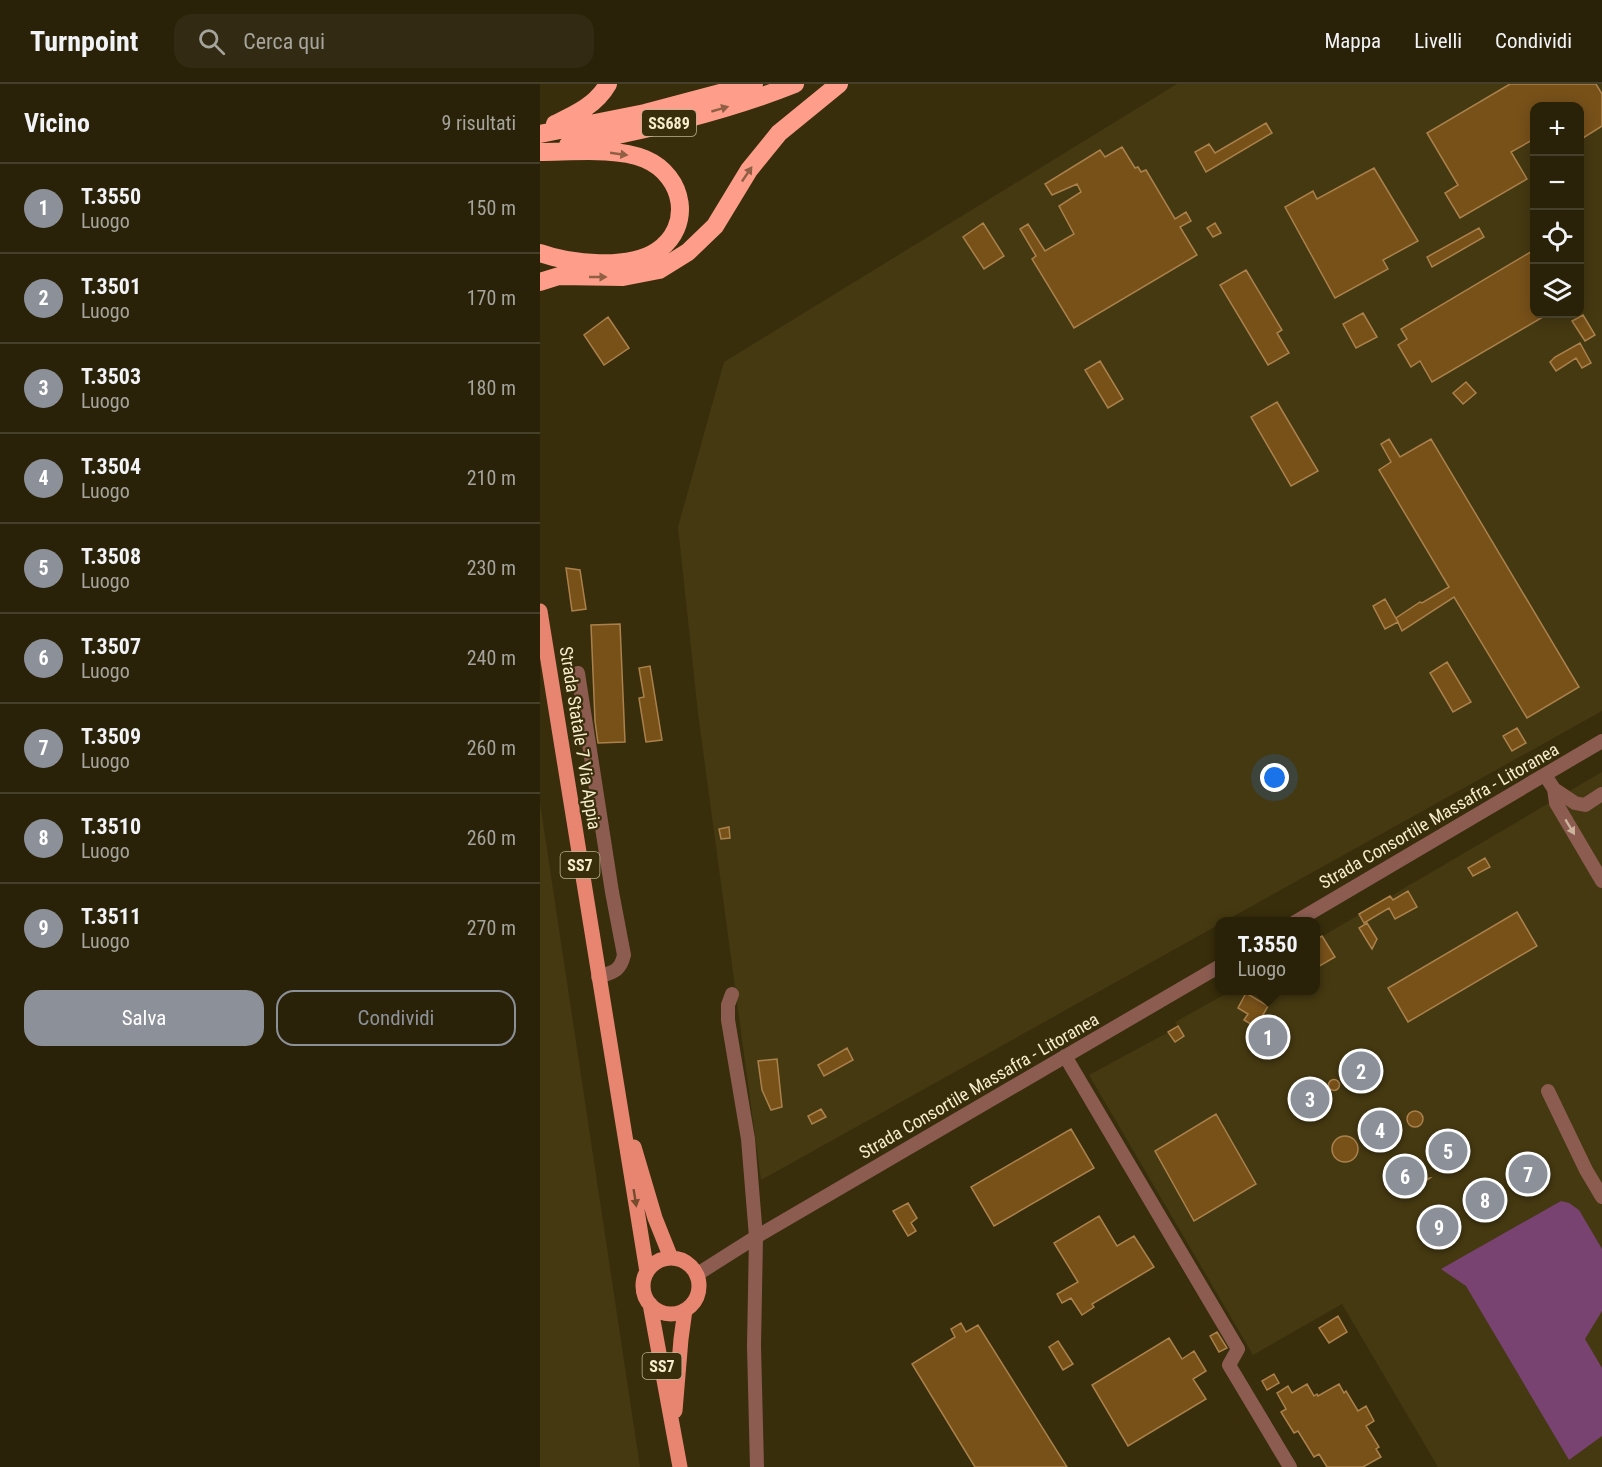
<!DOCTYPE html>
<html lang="it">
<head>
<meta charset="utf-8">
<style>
	body { margin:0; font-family:"Roboto Condensed",sans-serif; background:#322a12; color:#f1f3f6 }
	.controls { position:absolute; right:18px; top:18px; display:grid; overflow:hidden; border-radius:12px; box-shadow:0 3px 15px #0003 }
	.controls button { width:54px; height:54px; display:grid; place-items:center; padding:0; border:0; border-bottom:2px solid #463f29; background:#2a2208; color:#f1f3f6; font:30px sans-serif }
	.you { position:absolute; left:735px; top:694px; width:21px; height:21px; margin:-15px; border:4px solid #fff; border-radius:50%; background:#1a73e8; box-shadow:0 0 0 9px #1a73e833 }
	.badge { display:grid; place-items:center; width:39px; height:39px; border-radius:50%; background:#8c9099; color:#fff; font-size:20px; font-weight:700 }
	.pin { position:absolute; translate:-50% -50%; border:3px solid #fff; box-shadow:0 2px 6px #0006 }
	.popup { position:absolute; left:675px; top:833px; width:105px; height:78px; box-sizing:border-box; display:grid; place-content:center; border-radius:12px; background:#2a2208; filter:drop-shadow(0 2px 4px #0005); font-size:20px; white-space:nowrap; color:#a5a49c }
	.popup b { font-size:22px; color:#f1f3f6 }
	.popup::after { content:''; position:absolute; left:50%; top:100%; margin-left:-12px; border:12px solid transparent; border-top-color:#2a2208 }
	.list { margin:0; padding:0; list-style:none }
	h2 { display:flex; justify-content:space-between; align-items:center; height:78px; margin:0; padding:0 24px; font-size:26px }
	h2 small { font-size:20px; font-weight:400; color:#a5a49c }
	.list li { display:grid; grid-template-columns:39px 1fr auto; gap:18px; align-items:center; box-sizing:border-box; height:90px; padding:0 24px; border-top:2px solid #463f29 }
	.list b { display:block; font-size:22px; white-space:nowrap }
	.list p { margin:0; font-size:20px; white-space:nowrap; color:#a5a49c }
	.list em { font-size:20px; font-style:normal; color:#a5a49c }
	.actions { display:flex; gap:12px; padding:18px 24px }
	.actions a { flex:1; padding:14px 0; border:2px solid #8c9099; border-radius:18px; text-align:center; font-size:21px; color:#8c9099 }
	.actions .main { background:#8c9099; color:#fff }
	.icon { flex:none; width:33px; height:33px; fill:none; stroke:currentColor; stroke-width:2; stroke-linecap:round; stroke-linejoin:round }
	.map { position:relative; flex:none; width:1062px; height:1383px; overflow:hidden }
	header { display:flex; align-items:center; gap:36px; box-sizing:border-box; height:84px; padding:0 30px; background:#2a2208; border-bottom:2px solid #463f29 }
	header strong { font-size:28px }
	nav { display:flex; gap:33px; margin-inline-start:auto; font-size:21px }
	.search { width:420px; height:54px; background:#322a12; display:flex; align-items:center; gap:15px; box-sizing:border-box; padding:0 21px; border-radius:18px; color:#a5a49c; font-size:22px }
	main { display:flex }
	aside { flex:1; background:#2a2208 }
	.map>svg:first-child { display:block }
	.built { fill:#453911; fill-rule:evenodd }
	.green { fill:#784371 }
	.building { fill:#785119; stroke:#aa814c; stroke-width:1.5 }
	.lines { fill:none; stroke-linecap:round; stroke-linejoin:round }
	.minor { stroke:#8c5c51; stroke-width:14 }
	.major { stroke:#e88571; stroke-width:15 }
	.highway { stroke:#fe9e8a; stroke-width:18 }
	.oneway { fill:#916044 }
	.oneway2 { fill:#ccb39b }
	.oneway3 { fill:#764c2f }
	.labels { text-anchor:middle; stroke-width:4.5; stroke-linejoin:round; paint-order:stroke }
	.shield { fill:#382e0b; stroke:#beb493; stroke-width:1.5 }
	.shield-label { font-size:16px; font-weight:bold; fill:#f7edcd }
	.street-label { font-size:18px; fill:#f7edcd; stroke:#382e0b }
</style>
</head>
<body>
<header>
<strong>Turnpoint</strong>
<div class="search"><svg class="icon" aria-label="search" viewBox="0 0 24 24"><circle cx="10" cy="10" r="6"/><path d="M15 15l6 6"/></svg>Cerca qui</div>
<nav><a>Mappa</a><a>Livelli</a><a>Condividi</a></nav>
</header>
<main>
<aside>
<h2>Vicino<small>9 risultati</small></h2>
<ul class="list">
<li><span class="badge">1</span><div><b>T.3550</b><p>Luogo</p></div><em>150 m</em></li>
<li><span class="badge">2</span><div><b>T.3501</b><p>Luogo</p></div><em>170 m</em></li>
<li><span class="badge">3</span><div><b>T.3503</b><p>Luogo</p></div><em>180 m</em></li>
<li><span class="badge">4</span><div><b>T.3504</b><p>Luogo</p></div><em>210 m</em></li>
<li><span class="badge">5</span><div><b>T.3508</b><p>Luogo</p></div><em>230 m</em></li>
<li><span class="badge">6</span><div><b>T.3507</b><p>Luogo</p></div><em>240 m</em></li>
<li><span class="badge">7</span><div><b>T.3509</b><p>Luogo</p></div><em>260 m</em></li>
<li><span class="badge">8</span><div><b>T.3510</b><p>Luogo</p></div><em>260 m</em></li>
<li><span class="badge">9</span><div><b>T.3511</b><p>Luogo</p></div><em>270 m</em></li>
</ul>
<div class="actions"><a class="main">Salva</a><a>Condividi</a></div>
</aside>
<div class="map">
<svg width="1062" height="1383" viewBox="0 0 1062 1383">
	<rect width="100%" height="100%" fill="#382e0b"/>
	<path class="built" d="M637,0H1062V627L685,837L680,838V840L221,1096L158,629L138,443L184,278ZM994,22H1040V230H994Z
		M1062,688V1383H898L802,1220L713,1271L549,991L638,943L635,938L691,907L776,906V856Z
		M0,719L100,1383H0Z"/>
	<path class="green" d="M1021,1117L1029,1119L1039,1126L1062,1165V1227L1045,1255L1062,1284V1352L1029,1376L926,1202L901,1185Z"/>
	<path class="building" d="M970,0H1056L1062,10V42L1040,56V22H994V55L971,68L987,95L920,134L905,109L918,101L887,49Z
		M726,39L732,49L666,88L655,68L669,60L675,69Z
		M582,63L595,84L598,83L601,88L606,86L635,135L646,128L651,137L640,143L657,171L534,244L492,175L496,172L480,145L488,140L505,167L534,150L519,122L541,108L537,100L512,111L505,100L560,66L565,73Z
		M834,84L878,157L843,176L848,185L795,214L745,123L773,107L777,115Z
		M443,139L464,172L444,185L423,153Z
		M675,139L681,149L673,153L667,144Z
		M939,144L944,153L892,183L887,173Z
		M994,166V230H1008L892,298L880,277L871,283L858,261L867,255L861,245Z
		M706,186L742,246L737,249L749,269L728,281L680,201Z
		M823,229L837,253L816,264L803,240Z
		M1043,231L1055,251L1045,257L1032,237Z
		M68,233L89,264L64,281L44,251Z
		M1040,259L1051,279L1042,284L1036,274L1016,287L1010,278L1015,273Z
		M560,277L583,315L568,324L545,286Z
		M926,298L936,309L923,320L913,309Z
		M737,318L778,387L751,402L711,333Z
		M849,355L860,373L891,355L1039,603L987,634L914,513L862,547L856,534L880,518L882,519L909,503L839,386L851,378L841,360Z
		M26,484L40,486L46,525L32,527Z
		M845,515L858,538L845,545L833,522Z
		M80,540L85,658L58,659L55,637L51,541Z
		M907,578L931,618L913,628L890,589Z
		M110,582L122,656L106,658L99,614L104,613L99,584Z
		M977,644L986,659L972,667L963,652Z
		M189,743L190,754L181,755L179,745Z
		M945,774L950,783L933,792L928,784Z
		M868,807L877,823L855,835L849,824L824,839L819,830L850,812L853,816Z
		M977,828L997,862L868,938L848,904Z
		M827,839L837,855L832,865L819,844Z
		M782,852L795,873L776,884V856Z
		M706,909L728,922L716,943L704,936L708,930L698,924Z
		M638,942L644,952L635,958L628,948Z
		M722,943L731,945L735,949L736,957L733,961L726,962L720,958L719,952Z
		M307,964L313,976L284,992L278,981Z
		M237,975L242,1023L231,1026L222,1006L218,977Z
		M814 988a7 7 0 1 1 14 0a7 7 0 1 1-14 0Z
		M788.5 1001a5.5 5.5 0 1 1 11 0a5.5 5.5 0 1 1-11 0Z
		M764.5 1016a5.5 5.5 0 1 1 11 0a5.5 5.5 0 1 1-11 0Z
		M281,1025L286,1033L272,1040L268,1032Z
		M867 1035a8 8 0 1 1 16 0a8 8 0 1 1-16 0Z
		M676,1030L716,1100L654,1137L615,1067Z
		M829 1045a11 11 0 1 1 22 0a11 11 0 1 1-22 0Z
		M531,1045L554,1084L454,1142L431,1103Z
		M892 1066a16 16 0 1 1 32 0a16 16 0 1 1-32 0Z
		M792 1065a13 13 0 1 1 26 0a13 13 0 1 1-26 0Z
		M868,1073L879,1082L881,1095L890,1094L868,1110V1108H861L853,1103L848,1091L853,1079L864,1074L868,1085Z
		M972 1090a16 16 0 1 1 32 0a16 16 0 1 1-32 0Z
		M928 1115a17 17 0 1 1 34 0a17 17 0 1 1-34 0Z
		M368,1119L377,1134L371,1139L376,1147L368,1152L353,1127Z
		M883 1142a16 16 0 1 1 32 0a16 16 0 1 1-32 0Z
		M559,1132L577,1162L594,1152L614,1183L552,1220L554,1223L542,1231L531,1214L522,1219L517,1210L538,1198L514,1159Z
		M798,1232L807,1248L789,1259L779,1244Z
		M421,1239L426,1248L438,1241L527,1383H435L372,1280L415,1253L411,1245Z
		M677,1248L687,1264L679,1268L670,1252Z
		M629,1254L642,1275L654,1267L666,1287L653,1295L666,1315L588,1362L552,1301Z
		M518,1257L533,1280L523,1286L509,1263Z
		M734,1290L739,1299L727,1306L722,1297Z
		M767,1300L774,1312L777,1310L778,1312L799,1300L804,1309L806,1307L818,1327L826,1322L834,1337L826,1342L839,1363L836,1365L841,1373L823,1383H787L779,1370L774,1373L758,1347L754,1349L741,1328L746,1325L737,1309L748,1302L752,1309Z"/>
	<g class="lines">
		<path class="minor" d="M38,589L72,808L84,871C80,888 73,888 58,893
			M1005,691L1014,705L1016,719L1062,797
			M1014,705L1035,719L1045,721L1062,710
			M755,838L1062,657
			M192,910L188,921V936L208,1055L216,1153L214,1262L217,1383
			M525,972L698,1265L689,1281L750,1383
			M1008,1007L1046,1086L1062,1113
			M156,1191L216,1153L680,882"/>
		<path class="major" d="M0,527L107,1188
			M94,1063L115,1134L131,1174
			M103 1202a28 28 0 1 1 56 0a28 28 0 1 1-56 0Z
			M110,1220L140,1383
			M135,1327L141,1255L145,1226"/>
		<path class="highway" d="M15,40C36,30 56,21 68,0
			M0,50L105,29L214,0
			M28,61C105,46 182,29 255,0
			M0,68C31,68 77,63 105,75C145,92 153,143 117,167C89,186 30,180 0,169
			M0,198L19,192L83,193L119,186L148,168L175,142L209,86L239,49L299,0"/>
	</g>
	<defs><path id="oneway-solid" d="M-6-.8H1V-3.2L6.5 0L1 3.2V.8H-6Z" transform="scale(1.5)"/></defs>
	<g class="oneway">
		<use href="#oneway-solid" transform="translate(180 25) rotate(-16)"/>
		<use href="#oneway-solid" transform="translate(79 70) rotate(8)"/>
		<use href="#oneway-solid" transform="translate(207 90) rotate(-56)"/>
		<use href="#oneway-solid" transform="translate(58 193)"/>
	</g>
	<use class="oneway2" href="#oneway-solid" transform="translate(1030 743) rotate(59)"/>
	<use class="oneway3" href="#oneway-solid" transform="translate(95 1114) rotate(81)"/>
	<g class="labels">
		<g class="shield">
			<rect x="102" y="26" width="54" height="26" rx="4.5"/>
			<rect x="20.5" y="768" width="39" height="26" rx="4.5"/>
			<rect x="102.5" y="1269" width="39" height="26" rx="4.5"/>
		</g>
		<g class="shield-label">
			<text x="129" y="45">SS689</text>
			<text x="40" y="787">SS7</text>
			<text x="122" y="1288">SS7</text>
		</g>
		<g class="street-label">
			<text transform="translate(40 654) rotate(81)" y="6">Strada Statale 7 Via Appia</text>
			<text transform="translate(899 732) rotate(-30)" y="6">Strada Consortile Massafra - Litoranea</text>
			<text transform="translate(439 1002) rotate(-30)" y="6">Strada Consortile Massafra - Litoranea</text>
		</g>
	</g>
</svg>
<div class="controls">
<button>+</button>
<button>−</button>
<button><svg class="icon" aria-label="locate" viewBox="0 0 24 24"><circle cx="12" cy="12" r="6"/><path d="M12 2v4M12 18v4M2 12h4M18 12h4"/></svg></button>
<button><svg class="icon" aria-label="layers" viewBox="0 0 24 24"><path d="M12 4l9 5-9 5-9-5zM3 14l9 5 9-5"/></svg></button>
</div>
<div class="you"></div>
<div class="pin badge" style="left:728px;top:953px">1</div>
<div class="popup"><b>T.3550</b>Luogo</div>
<div class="pin badge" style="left:821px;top:987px">2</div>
<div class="pin badge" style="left:770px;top:1015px">3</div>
<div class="pin badge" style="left:840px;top:1046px">4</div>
<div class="pin badge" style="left:908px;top:1067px">5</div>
<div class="pin badge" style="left:865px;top:1092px">6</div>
<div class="pin badge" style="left:988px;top:1090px">7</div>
<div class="pin badge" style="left:945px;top:1116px">8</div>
<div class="pin badge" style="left:899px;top:1143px">9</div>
</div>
</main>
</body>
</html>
